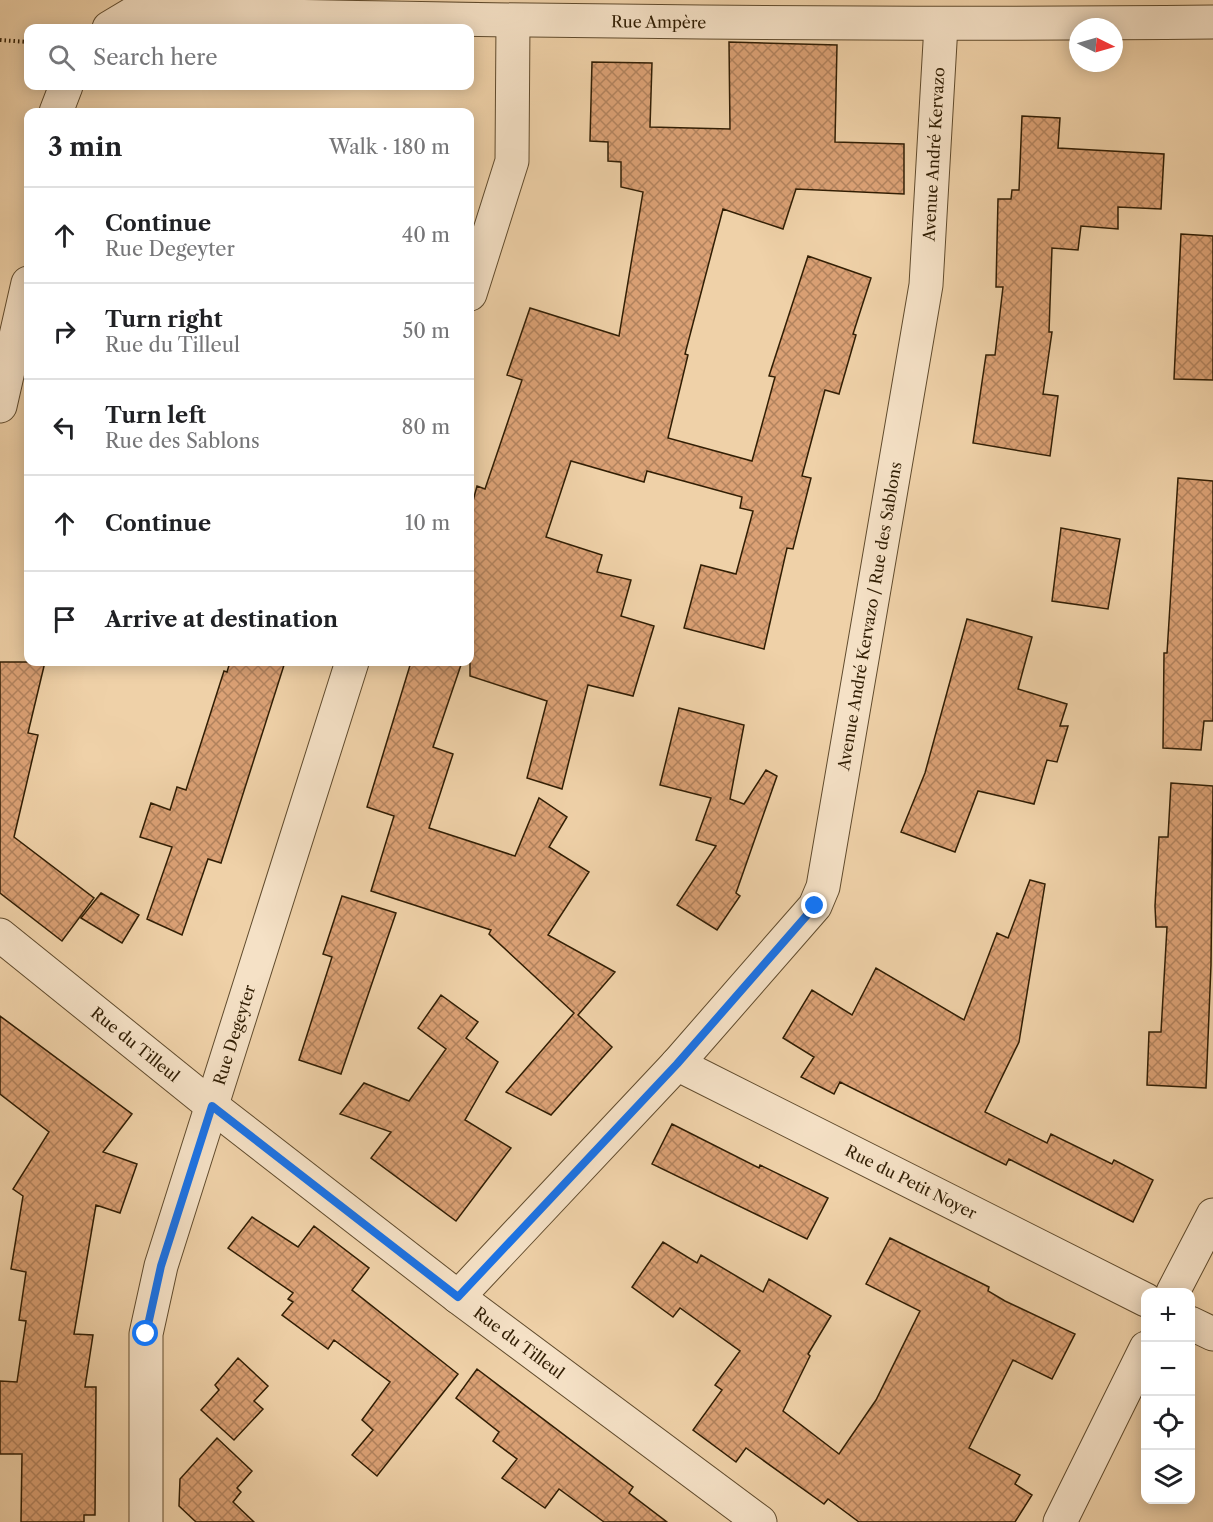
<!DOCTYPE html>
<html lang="en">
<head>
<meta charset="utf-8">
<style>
	body { margin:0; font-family:"Libre Caslon Text",serif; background:#f2f2f2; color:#202124 }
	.controls { position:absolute; right:18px; bottom:18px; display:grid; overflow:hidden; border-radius:12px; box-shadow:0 3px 15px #0003 }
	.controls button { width:54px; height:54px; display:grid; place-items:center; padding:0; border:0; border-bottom:2px solid #e0e0e0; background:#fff; color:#202124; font:30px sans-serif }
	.compass { position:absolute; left:1069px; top:18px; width:54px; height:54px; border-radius:50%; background:#fff; box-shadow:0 3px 15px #0003; rotate:95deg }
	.stop { position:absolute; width:18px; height:18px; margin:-14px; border:4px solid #1a73e8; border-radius:50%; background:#fff }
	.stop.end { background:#1a73e8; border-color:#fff; box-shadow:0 2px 6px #0008 }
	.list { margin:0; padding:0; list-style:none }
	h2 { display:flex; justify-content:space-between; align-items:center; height:78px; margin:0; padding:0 24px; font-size:26px }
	h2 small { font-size:20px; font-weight:400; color:#757577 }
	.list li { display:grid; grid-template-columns:39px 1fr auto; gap:18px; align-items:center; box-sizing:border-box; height:96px; padding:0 24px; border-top:2px solid #e0e0e0 }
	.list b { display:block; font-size:22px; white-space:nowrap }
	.list p { margin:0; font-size:20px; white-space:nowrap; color:#757577 }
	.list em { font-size:20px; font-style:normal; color:#757577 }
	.icon { flex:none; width:33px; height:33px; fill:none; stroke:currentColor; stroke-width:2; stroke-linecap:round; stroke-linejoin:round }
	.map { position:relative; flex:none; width:1213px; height:1522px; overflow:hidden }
	.search { position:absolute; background:#fff; box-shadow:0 3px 15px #0003; left:24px; top:24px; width:450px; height:66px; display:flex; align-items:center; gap:15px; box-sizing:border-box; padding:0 21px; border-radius:12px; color:#757577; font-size:22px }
	.panel { position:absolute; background:#fff; box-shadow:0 3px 15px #0003; left:24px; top:108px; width:450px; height:558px; border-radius:12px }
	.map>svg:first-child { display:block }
	.building { fill:url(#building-cross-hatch); stroke:#311e04; stroke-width:1.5 }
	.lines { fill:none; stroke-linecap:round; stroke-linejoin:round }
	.minor-casing { stroke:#604b2d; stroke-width:35 }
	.path { stroke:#311e04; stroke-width:4; stroke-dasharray:1.5 3; stroke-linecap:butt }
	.minor { stroke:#f5e1c6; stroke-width:33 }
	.route { stroke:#1a73e8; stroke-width:8 }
	.labels { text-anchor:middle; stroke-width:4.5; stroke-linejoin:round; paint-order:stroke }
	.street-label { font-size:16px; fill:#311e04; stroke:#f5e1c6 }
</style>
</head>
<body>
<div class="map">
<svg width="1213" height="1522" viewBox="0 0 1213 1522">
	<defs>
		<pattern id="building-cross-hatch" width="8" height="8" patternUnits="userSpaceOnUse" patternTransform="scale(1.5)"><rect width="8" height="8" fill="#dba175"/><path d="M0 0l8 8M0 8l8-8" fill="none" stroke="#b2835e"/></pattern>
	</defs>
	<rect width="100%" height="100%" fill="#efd1a8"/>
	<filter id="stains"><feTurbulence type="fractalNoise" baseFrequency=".00333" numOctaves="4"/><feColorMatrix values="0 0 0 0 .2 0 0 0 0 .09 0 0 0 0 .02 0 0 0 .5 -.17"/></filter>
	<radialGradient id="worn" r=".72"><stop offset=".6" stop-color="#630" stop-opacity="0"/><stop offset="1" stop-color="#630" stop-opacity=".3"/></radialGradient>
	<path class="building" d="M729,42L837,45L835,142L904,144V194L796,189L783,229L723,209L685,354L688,355L668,438L752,461L775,377L769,376L808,256L871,278L853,334L856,335L839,394L825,390L802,476L811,478L793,549L787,548L764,649L684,628L701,565L736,574L753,511L740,508L742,497L647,471L644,482L571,461L546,537L602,555L597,572L631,580L621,616L654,626L633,696L588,685L562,789L527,778L547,701L470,676V512L477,486L485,489L522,380L507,375L530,308L619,336L643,192L621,187V162L608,161V142L590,141L592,62L652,63L650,127L730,129Z
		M1022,116L1060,118L1058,148L1164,154L1161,209L1118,207V229L1081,226L1078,250L1052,248L1049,332H1052L1043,394L1058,396L1050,456L973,443L986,355H995L1003,287H996L998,199H1011L1012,190H1019Z
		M1181,234L1213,236V380L1174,379Z
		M1178,478L1213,481V721H1204L1201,750L1163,748L1164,653H1167Z
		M1061,528L1120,539L1108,609L1052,601Z
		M967,619L1032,637L1018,689L1067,704L1060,726H1068L1057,762L1047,760L1034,804L978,791L955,852L901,832L925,773Z
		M0,662H45L28,733L38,735L14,837L94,898L62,941L0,893Z
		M230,662H285L221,863L208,859L182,935L147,919L172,847L140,837L151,803L170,810L177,787L186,790L224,671L227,672Z
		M411,662H462L433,747L453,754L429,828L515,856L539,798L567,817L549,847L589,872L548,935L615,972L578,1015L612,1047L551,1115L506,1092L574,1013L489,934L491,930L371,891L394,816L367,807Z
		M679,708L744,725L730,799L744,804L766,770L777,776L736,893L740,896L717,930L677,905L716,846L696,840L711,798L660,785Z
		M1171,783L1213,786L1211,965L1206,1088L1147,1085L1149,1032H1161L1167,927H1156L1155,906L1159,837H1168Z
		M1030,880L1045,884L1019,1042L985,1112L1047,1143L1051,1134L1112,1164L1114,1160L1153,1180L1133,1222L1009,1159L1006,1165L840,1082L834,1094L801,1077L814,1057L783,1038L812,990L852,1015L876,968L964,1020L997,933L1008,938Z
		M101,893L139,915L122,943L81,918Z
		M342,896L396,913L341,1074L299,1060L332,957L323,954Z
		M441,995L478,1022L466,1038L498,1062L465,1120L511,1148L456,1221L371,1158L391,1132L340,1114L364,1083L409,1101L446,1049L418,1028Z
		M0,1016L132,1114L103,1152L137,1164L120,1213L96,1205L74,1334L93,1335L85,1387H96L95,1515H84V1522H21L22,1454H0V1381L17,1382L26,1321L19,1320L26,1272L11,1269L23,1196L13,1189L49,1132L0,1094Z
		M672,1124L759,1168L760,1165L828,1198L807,1239L652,1164Z
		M252,1217L298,1247L314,1226L369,1268L352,1290L458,1374L377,1476L352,1455L373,1430L362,1420L390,1382L334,1340L328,1349L282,1315L293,1302L288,1299L293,1293L228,1248Z
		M890,1238L989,1287L988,1291L1005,1301L1075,1334L1052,1379L1013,1360L969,1448L1020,1475L1015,1484L1032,1495L1015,1522H859L828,1499L824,1504L746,1448L736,1462L693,1430L722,1390L715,1385L740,1351L680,1308L673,1317L632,1287L663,1242L697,1263L701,1255L763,1292L769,1279L831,1316L808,1354L810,1356L783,1411L839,1454L876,1400L920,1311L866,1284Z
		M238,1358L268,1386L254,1401L263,1409L234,1440L201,1410L219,1390L215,1385Z
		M477,1369L633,1487L629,1493L667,1522H604L559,1489L545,1508L502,1478L517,1459L493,1441L499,1432L456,1398Z
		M217,1438L252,1471L237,1488L241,1492L233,1502L254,1522H196L179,1506L180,1479Z"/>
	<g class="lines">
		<g class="minor-casing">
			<g id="minor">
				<path id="s1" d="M109,28L134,13C494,21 853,26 1213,22"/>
				<path d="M56,112L66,86"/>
				<path d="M470,294L512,161L513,22"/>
				<path d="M0,406L28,283"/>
				<path id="s2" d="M0,935L212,1106L458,1297L760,1522"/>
				<path id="s3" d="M677,1064L1146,1300"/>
				<path d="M1173,1292L1213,1215"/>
				<path id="s4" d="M458,1297L677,1064L815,906L823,887L926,285L941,25"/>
				<path d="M1190,1323L1213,1334"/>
				<path id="s5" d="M146,1522V1334L161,1266L352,662"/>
				<path d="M1060,1522L1146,1348"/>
			</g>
		</g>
		<path class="path" d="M0,40L28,42"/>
		<use href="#minor" class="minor"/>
	</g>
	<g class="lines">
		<path class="route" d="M146,1334L161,1266L212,1106L458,1297L677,1064L815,906"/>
	</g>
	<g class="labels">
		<g class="street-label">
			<text dy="6" stroke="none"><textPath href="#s1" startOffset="554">Rue Ampère</textPath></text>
			<text dy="6" stroke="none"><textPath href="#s4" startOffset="1292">Avenue André Kervazo</textPath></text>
			<text dy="6" stroke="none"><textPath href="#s4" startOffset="825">Avenue André Kervazo / Rue des Sablons</textPath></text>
			<text dy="6" stroke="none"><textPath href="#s5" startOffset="500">Rue Degeyter</textPath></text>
			<text dy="6" stroke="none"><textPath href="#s2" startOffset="174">Rue du Tilleul</textPath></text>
			<text dy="6" stroke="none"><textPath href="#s3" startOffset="262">Rue du Petit Noyer</textPath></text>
			<text dy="6" stroke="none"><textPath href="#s2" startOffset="660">Rue du Tilleul</textPath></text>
		</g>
	</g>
	<rect width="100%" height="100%" filter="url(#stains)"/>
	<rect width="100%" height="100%" fill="url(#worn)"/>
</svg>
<div class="controls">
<button>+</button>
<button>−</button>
<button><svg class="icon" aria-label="locate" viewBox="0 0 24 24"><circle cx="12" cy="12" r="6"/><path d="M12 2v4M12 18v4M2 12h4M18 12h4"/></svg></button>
<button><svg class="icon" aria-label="layers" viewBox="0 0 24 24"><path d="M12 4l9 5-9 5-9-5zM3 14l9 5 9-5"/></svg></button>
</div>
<svg class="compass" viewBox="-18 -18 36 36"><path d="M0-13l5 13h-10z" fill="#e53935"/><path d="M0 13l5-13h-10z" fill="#757577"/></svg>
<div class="stop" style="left:146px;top:1334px"></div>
<div class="stop end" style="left:815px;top:906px"></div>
<div class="search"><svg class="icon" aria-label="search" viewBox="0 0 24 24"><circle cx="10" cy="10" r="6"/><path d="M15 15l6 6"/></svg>Search here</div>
<section class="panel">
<h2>3 min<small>Walk · 180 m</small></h2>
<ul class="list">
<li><svg class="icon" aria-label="ahead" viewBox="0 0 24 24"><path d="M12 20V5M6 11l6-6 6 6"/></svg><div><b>Continue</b><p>Rue Degeyter</p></div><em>40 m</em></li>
<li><svg class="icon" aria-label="right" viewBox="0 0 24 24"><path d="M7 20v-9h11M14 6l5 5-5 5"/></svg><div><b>Turn right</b><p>Rue du Tilleul</p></div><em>50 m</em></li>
<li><svg class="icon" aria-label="left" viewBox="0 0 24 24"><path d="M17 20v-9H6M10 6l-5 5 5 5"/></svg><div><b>Turn left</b><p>Rue des Sablons</p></div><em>80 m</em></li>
<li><svg class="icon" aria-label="ahead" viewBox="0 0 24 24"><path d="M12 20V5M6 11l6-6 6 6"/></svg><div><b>Continue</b></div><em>10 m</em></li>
<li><svg class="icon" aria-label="arrive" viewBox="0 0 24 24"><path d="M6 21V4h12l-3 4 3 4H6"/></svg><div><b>Arrive at destination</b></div></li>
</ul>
</section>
</div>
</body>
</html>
